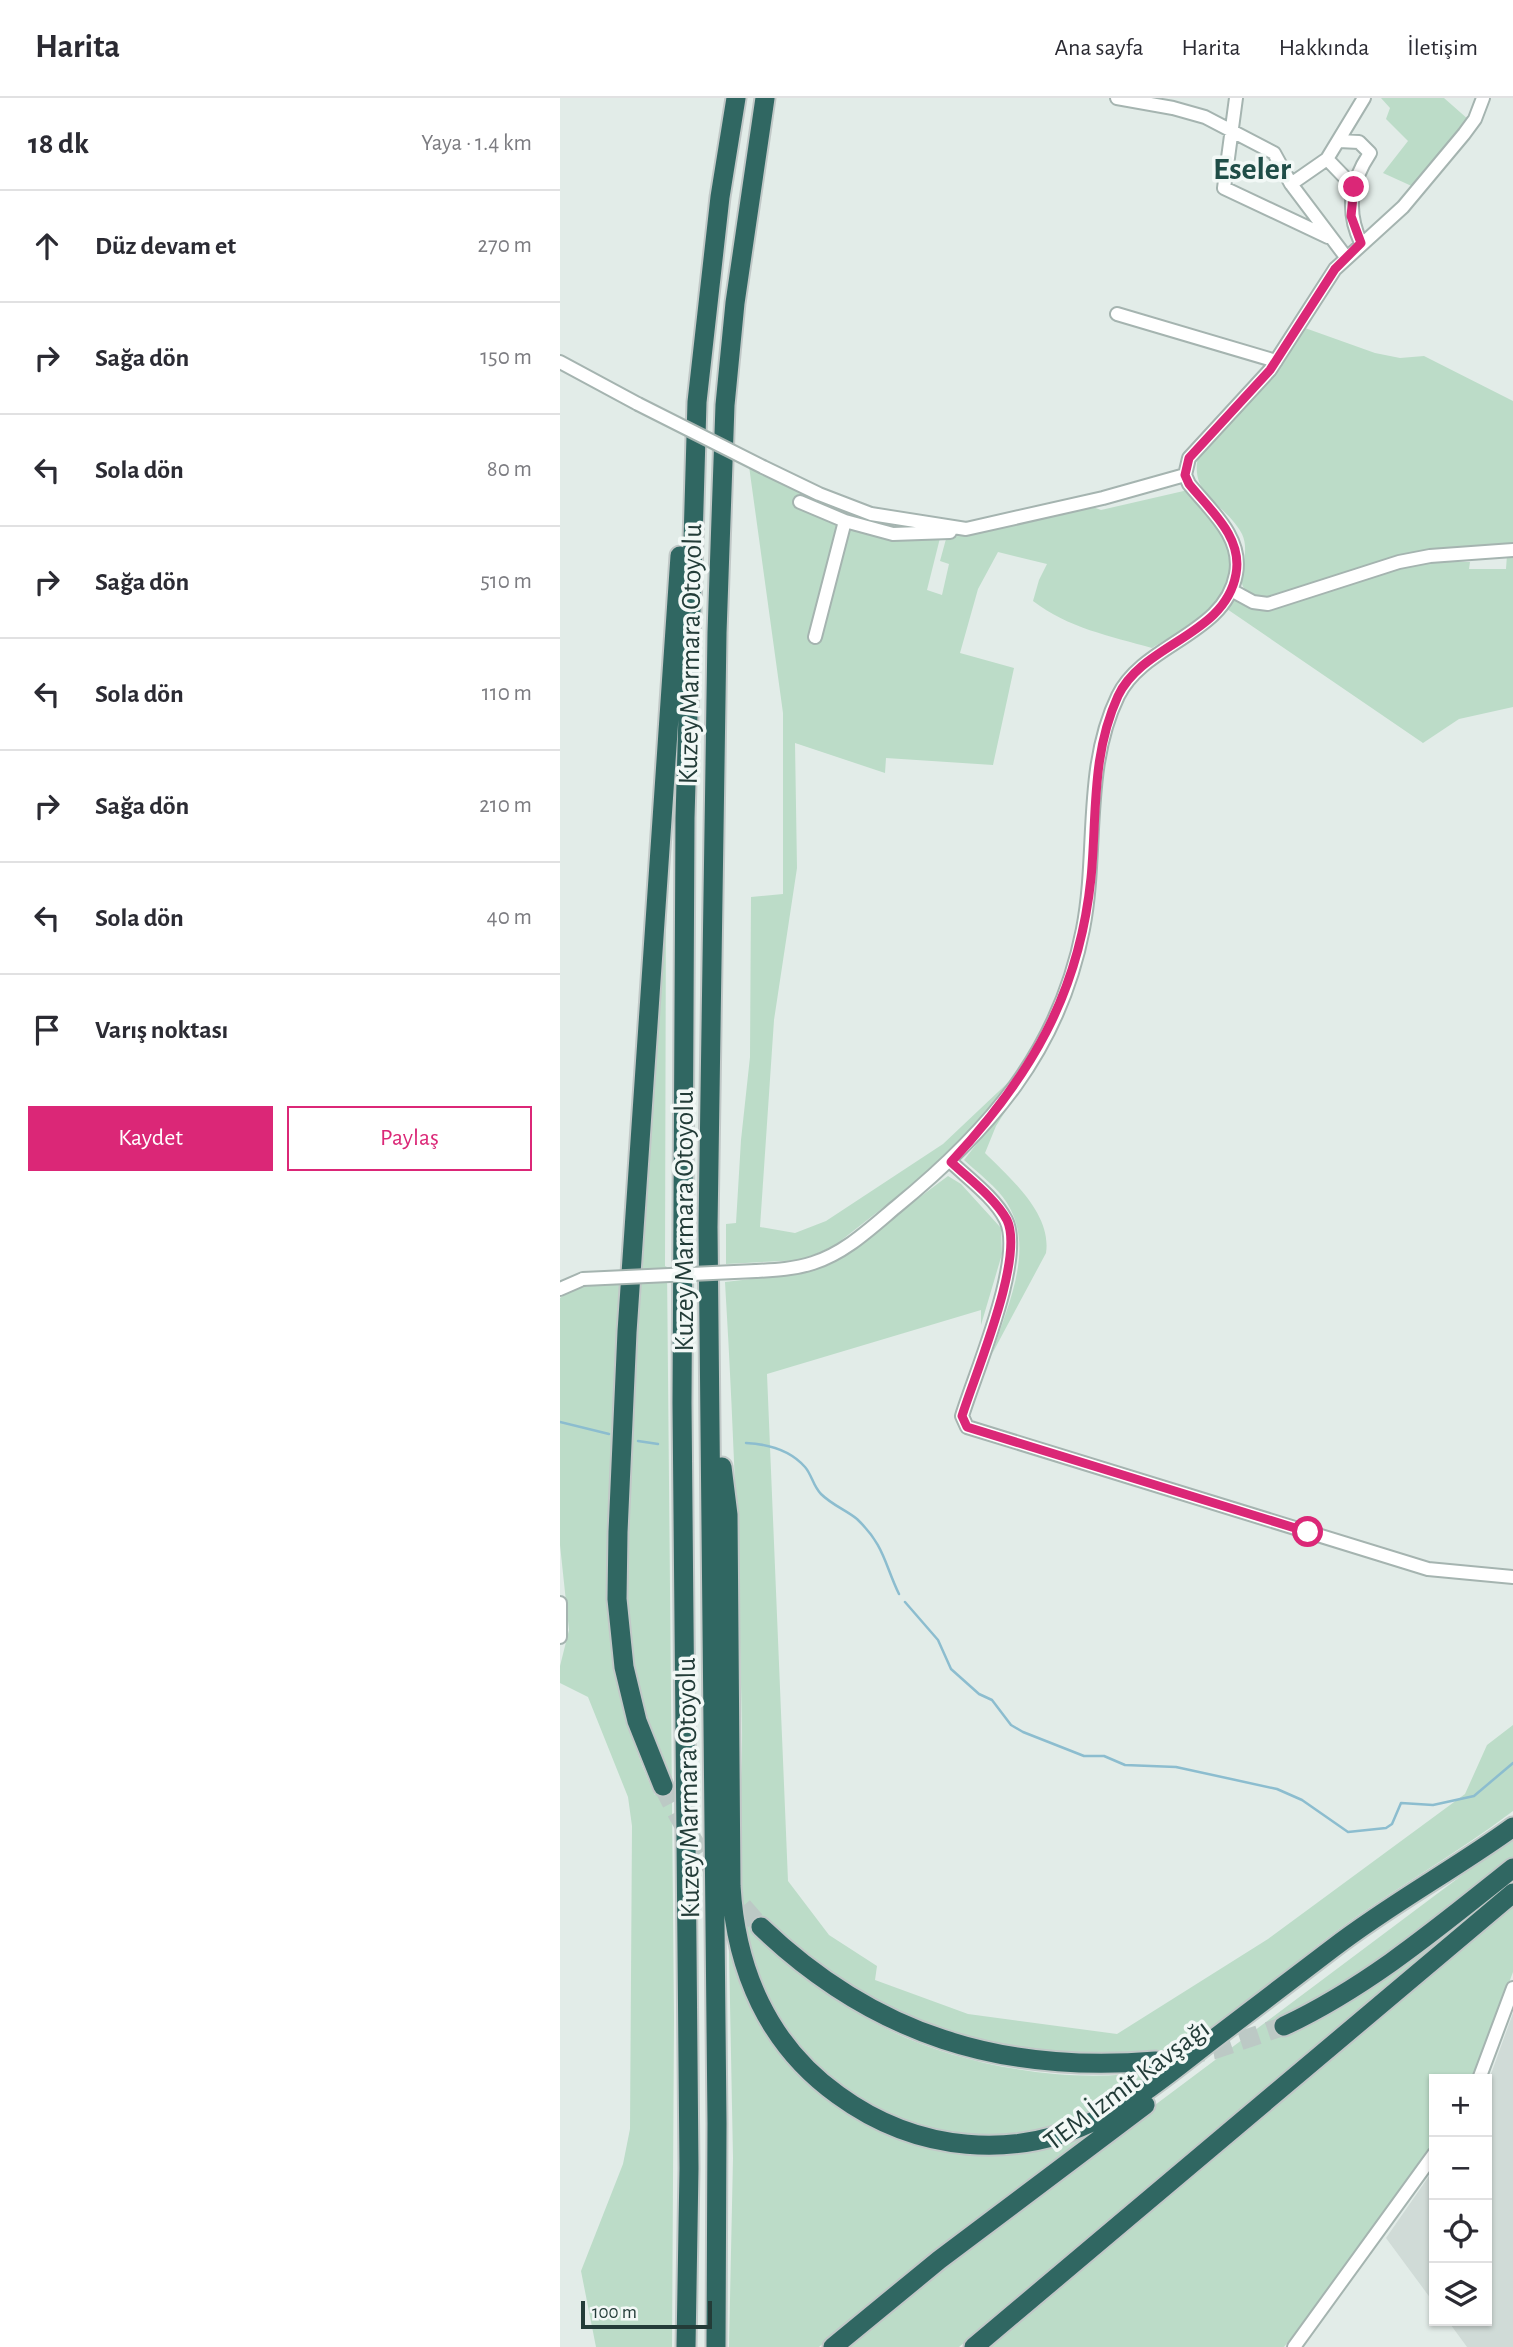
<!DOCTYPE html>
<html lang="tr">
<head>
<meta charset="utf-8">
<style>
	body { margin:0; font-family:"Alegreya Sans",sans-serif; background:#f2f2f3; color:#2b2b33 }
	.controls { position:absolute; right:21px; bottom:21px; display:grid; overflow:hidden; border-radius:0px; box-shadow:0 2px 5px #0004 }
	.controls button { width:63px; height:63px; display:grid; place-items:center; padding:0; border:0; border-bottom:2px solid #e1e1e2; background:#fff; color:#2b2b33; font:35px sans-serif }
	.scale { position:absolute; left:21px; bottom:18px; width:131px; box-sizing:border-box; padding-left:7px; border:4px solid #233c38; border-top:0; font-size:19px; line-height:24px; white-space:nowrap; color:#233c38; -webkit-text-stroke:5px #f2f8f6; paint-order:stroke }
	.stop { position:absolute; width:21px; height:21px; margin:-16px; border:5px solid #db2777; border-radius:50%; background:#fff }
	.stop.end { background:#db2777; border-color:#fff; box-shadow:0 2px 7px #0008 }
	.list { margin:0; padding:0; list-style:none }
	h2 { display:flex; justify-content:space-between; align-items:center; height:91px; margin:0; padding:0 28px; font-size:30px }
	h2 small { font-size:23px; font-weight:400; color:#7c7c81 }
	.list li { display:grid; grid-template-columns:46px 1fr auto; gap:21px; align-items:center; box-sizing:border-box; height:112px; padding:0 28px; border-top:2px solid #e1e1e2 }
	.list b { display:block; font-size:26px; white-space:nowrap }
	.list em { font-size:23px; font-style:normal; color:#7c7c81 }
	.actions { display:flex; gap:14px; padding:21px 28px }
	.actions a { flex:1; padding:16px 0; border:2px solid #db2777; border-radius:0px; text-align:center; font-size:24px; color:#db2777 }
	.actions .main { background:#db2777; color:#fff }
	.icon { flex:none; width:38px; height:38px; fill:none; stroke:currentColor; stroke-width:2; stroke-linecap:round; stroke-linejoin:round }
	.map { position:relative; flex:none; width:953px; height:2249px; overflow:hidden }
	header { display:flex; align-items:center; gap:42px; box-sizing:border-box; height:98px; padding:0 35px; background:#fff; border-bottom:2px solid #e1e1e2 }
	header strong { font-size:33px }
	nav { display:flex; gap:38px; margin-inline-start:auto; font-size:24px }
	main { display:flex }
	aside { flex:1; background:#fff }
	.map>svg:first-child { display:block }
	.built { fill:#d0dbd7 }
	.green { fill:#bcdcc8; fill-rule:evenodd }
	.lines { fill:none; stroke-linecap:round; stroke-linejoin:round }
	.stream { stroke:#8cbdcf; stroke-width:2.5 }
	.highway-tunnel { stroke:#bcc9c5; stroke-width:19; stroke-dasharray:19 10; stroke-linecap:butt }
	.minor-casing { stroke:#a5b4b0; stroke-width:16 }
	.highway-casing { stroke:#c1c8c7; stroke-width:23 }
	.minor { stroke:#fff; stroke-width:12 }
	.highway { stroke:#306762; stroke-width:19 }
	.minor-bridge-casing { stroke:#a5b4b0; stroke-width:16; stroke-linecap:butt }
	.minor-bridge { stroke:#fff; stroke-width:12 }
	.route { stroke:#db2777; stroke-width:9 }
	.labels { text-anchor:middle; stroke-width:7; stroke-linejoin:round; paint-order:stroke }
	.street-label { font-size:28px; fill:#233c38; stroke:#f2f8f6 }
	.quarter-label { font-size:32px; font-weight:bold; fill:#1f4d47; stroke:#f2f8f6 }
</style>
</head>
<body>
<header>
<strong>Harita</strong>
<nav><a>Ana sayfa</a><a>Harita</a><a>Hakkında</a><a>İletişim</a></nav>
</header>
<main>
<aside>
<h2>18 dk<small>Yaya · 1.4 km</small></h2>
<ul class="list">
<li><svg class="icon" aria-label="ahead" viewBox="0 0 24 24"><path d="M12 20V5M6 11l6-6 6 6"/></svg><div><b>Düz devam et</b></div><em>270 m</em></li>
<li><svg class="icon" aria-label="right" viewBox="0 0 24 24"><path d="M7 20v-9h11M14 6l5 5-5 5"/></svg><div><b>Sağa dön</b></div><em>150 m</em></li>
<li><svg class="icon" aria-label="left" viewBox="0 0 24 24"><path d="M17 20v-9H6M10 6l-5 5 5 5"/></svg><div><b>Sola dön</b></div><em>80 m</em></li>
<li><svg class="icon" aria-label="right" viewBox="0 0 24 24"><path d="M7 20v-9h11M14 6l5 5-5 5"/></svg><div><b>Sağa dön</b></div><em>510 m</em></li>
<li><svg class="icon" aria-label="left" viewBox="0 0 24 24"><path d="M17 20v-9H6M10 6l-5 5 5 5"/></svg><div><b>Sola dön</b></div><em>110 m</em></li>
<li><svg class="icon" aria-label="right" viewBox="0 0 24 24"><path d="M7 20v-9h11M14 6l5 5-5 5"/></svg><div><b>Sağa dön</b></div><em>210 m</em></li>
<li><svg class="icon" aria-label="left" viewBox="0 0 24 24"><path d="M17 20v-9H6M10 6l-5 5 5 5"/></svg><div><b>Sola dön</b></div><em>40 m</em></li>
<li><svg class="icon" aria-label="arrive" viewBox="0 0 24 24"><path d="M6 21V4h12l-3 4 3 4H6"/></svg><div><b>Varış noktası</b></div></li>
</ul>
<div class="actions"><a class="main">Kaydet</a><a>Paylaş</a></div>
</aside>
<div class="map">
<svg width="953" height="2249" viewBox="0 0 953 2249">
	<rect width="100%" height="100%" fill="#e2ece8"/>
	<path class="built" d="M953,1915V2249H907L888,2223H927V1987Z
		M874,2071V2205L826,2140Z"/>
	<path class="green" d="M821,0H884L909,22L856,90L823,75L848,43L826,21L830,10Z
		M745,230L815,255L840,260L864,258L953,303V446L707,500C660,495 695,464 682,436C665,404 627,398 639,355L717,272Z
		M189,368L242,395L237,406C295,434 315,441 380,440L367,492L382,497L389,466L380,463L386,441L525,406L541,412L628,392C641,408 658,426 667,445C691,495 625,530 592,550C550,538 508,530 473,503L479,482L487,466L438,454L418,491L400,555L454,570L433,667L326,660L325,675L235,645L237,770L214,922L200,1129L235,1135L266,1123L383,1046L456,977L408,1036L366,1076L274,1148L242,1162L166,1166V1126L176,1125L181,1042L190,959L191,799L223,796V615Z
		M953,455V609L899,621L863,645L667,511L675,501L713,509L830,472L876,463L910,464L909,471H946L947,457Z
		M106,773L109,783H106L105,1168L107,1169L114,1920L112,2249H36L21,2173L63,2066L70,2031L72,1728L68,1699L28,1599L0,1585V1568L9,1532L0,1447V1200C19,1186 39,1187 62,1186C59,1249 55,1311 52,1373C47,1487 45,1591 95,1697L107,1682L88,1631L69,1556L65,1515L66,1400Z
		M459,992L436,1028L425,1055C450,1080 492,1116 486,1155L432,1256C447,1208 476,1151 447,1105C437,1089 418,1075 404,1062Z
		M388,1078L401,1086L441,1130L442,1156L421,1227V1212L207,1276L228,1783L269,1837L317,1868L315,1882L408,1916L557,1936L708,1841L905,1696L927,1647L953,1627V1713C895,1757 830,1793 771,1837C690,1897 603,1990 507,2025C376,2073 222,1984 188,1851C170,1780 183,1703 182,1631C179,1482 174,1333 165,1184L244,1175L269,1167ZM203,1819C232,1843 260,1868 291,1888C362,1935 447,1952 530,1958C553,1959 577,1954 599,1955L591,1973C508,1988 391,1966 317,1926C273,1902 235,1871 196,1839Z
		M953,1739V1761L728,1936L778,1912L849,1865L953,1786L399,2249H285L595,2007Z
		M953,1807V1874L913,1981H874V2045L776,2184L724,2249H428Z
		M169,1852L192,1909L221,1956L253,1989L292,2018L358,2046L532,2035L312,2204L259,2249H169L173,2060Z"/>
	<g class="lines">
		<path class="stream" d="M0,1324L49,1336
			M78,1343L98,1346
			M186,1345C207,1346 230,1352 245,1369C252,1377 253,1388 261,1396C272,1407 286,1412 297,1421C325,1448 324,1465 339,1496
			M345,1504L378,1542L391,1571L419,1596L432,1602L451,1627L463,1634L524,1658H544L565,1667L616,1669L717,1691L742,1702L788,1734L826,1730L832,1726L841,1705L873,1707L914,1698L953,1665"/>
		<path class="highway-tunnel" d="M103,1688C128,1741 161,1786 201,1829
			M596,1963L653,1952L724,1928"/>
		<g class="minor-casing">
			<path id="minor" d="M557,0L613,10L645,19L714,55L731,86L786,159
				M676,0L664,90L768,139
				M779,43L799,44L810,55C790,85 786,113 801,145
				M767,61L794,89
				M731,86L767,61L804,0
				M557,216L716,263
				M0,264L78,306
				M203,369L259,396L311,416L406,431L543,400L625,377
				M240,404L285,423
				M671,492L693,504L708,506L839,464L870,458L953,452
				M255,539L285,423L333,436L390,434
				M391,1064C409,1081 435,1100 446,1122C465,1161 415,1275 402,1318L407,1329L868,1471L953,1479
				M196,1173C215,1172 235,1171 253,1165C285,1155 311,1130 336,1109C429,1033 499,954 523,831C538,754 523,670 558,598C584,545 665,537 676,476C683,439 650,412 629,386L625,377L629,360L710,272L775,171L843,109L904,36L915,21L923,0
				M0,1191L23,1181
				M0,1505V1539
				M919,1981L953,1890
				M734,2249L874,2056"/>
		</g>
		<g class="highway-casing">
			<path id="highway" d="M162,1369L168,1417L171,1788C176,1872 208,1947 278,1997C356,2054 456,2064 542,2019C582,1999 616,1970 651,1943C692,1912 732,1881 773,1850C830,1806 895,1771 953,1729
				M103,1688L77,1623L64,1569L57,1501L58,1434L67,1234L120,458
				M201,1829C314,1937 442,1976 596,1963
				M724,1928C809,1888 880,1828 953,1770
				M126,2249L129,2070L122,1305L125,720L137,304L160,99L176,0
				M156,2249L157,2025L148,1129L157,535L165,307L175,205L205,0
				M273,2249L379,2162L585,2007
				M414,2249L953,1795"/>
		</g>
		<use href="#minor" class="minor"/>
		<use href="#highway" class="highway"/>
		<g class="minor-bridge-casing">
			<path id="minor-bridge" d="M78,306L203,369
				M23,1181L196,1173"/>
		</g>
		<use href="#minor-bridge" class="minor-bridge"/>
	</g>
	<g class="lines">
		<path class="route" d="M748,1434L407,1329L402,1318C415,1276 465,1160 447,1122C435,1100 409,1081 391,1064C470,979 519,897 531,780C537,718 531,657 558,598C583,545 665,538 676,476C683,439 650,412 629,386L625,377L629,360L710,272L775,171L801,145L791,118L794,89"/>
	</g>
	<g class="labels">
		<g class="street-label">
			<text transform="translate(129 556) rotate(-89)" y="10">Kuzey Marmara Otoyolu</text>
			<text transform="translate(123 1123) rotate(-90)" y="10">Kuzey Marmara Otoyolu</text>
			<text transform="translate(127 1690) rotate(-91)" y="10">Kuzey Marmara Otoyolu</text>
			<text transform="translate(566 1986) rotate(-37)" y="10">TEM İzmit Kavşağı</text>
		</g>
		<g class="quarter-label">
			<text x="692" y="81">Eseler</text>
		</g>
	</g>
</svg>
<div class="controls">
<button>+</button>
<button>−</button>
<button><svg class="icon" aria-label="locate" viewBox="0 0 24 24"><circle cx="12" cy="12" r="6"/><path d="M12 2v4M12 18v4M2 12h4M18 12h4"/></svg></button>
<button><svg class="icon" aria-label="layers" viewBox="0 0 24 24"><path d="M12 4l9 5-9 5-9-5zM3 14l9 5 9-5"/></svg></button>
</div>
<div class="scale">100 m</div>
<div class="stop" style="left:748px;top:1434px"></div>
<div class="stop end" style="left:794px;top:89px"></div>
</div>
</main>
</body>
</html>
